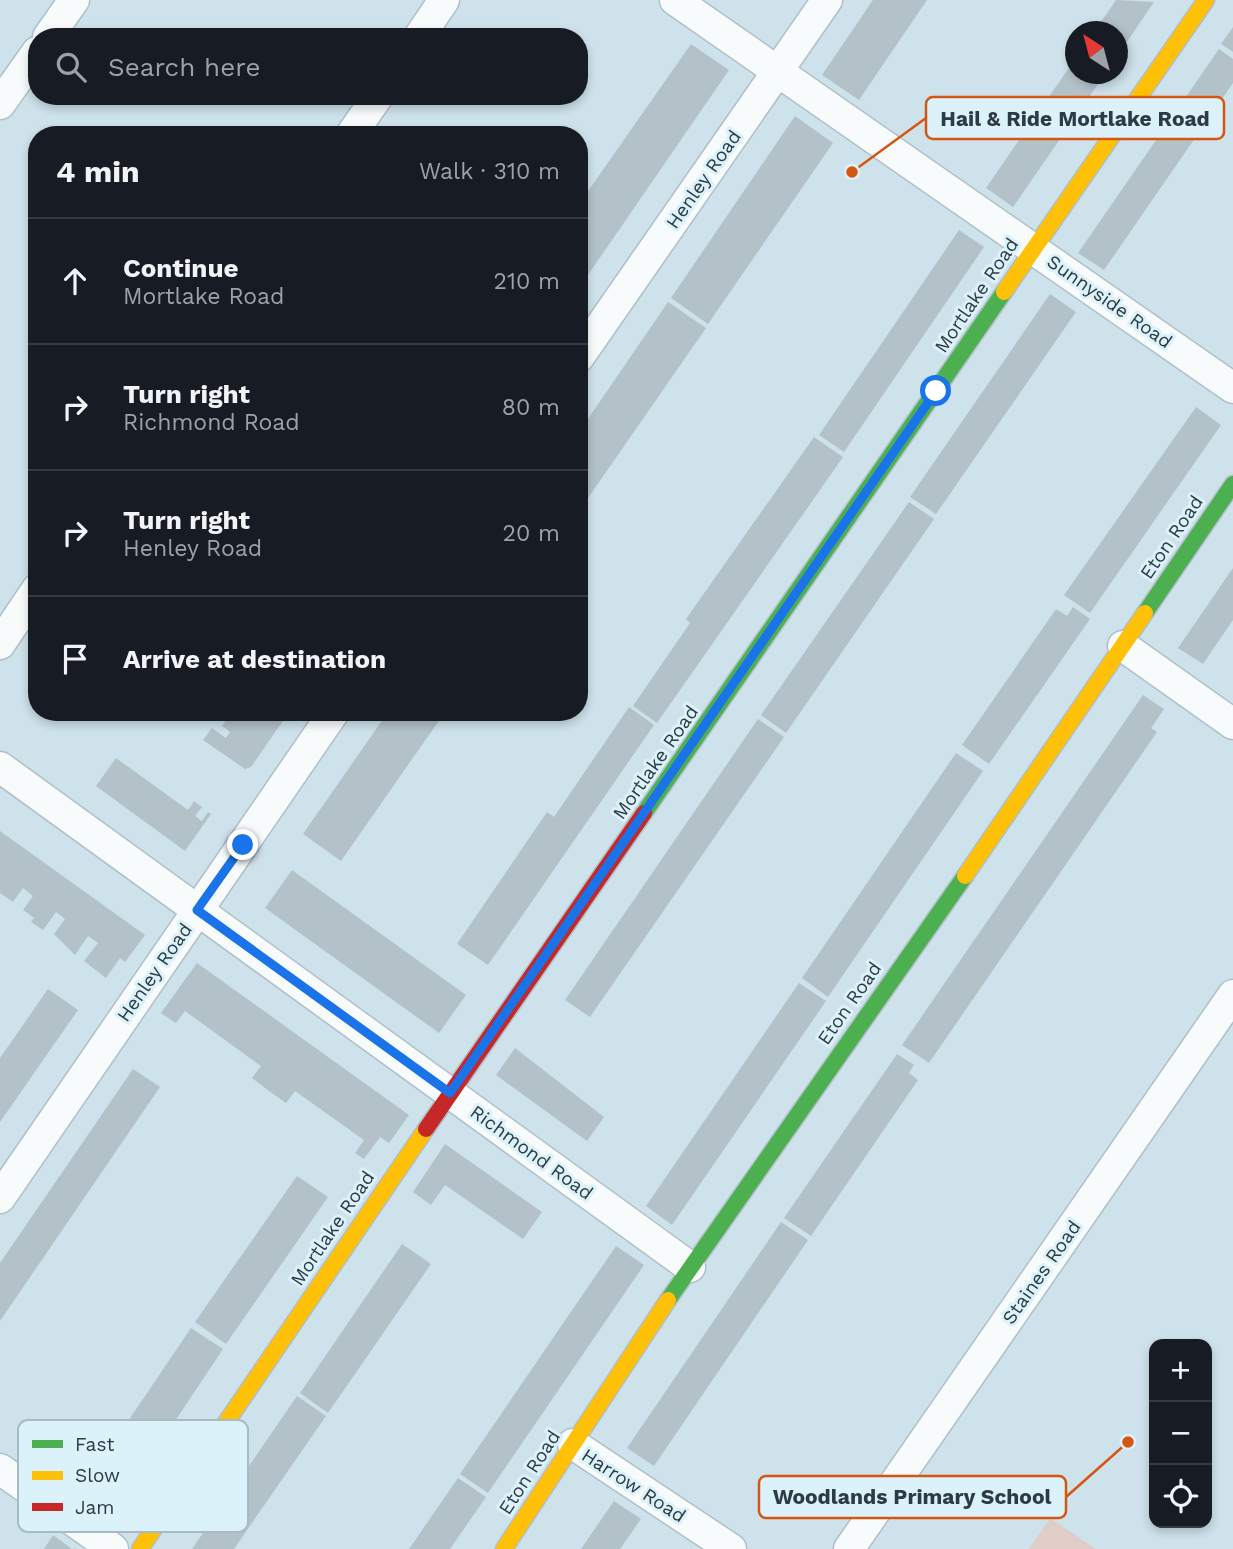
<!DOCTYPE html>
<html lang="en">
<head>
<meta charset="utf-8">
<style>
	body { margin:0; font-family:"Work Sans",sans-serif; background:#20242c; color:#f1f3f6 }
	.controls { position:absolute; right:21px; bottom:21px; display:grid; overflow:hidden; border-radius:14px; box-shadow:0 4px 10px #0003 }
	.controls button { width:63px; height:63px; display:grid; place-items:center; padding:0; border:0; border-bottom:2px solid #363941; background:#171b24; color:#f1f3f6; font:35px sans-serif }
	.compass { position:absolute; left:1065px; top:21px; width:63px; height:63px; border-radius:50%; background:#171b24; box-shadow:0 4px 10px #0003; rotate:324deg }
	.stop { position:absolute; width:21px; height:21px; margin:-16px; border:5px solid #1a73e8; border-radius:50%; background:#fff }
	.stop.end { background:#1a73e8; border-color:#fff; box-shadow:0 2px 7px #0008 }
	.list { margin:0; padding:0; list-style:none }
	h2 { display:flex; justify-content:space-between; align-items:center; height:91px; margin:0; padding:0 28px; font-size:30px }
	h2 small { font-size:23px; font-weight:400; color:#9ea1a6 }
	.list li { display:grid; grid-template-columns:46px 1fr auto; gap:21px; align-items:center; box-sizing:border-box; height:126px; padding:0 28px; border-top:2px solid #363941 }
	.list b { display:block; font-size:26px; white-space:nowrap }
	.list p { margin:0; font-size:23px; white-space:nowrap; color:#9ea1a6 }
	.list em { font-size:23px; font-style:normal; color:#9ea1a6 }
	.icon { flex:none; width:38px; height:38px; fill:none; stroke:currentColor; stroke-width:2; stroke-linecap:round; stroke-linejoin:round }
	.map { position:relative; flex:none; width:1233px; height:1549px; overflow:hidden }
	.search { position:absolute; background:#171b24; box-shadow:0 4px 10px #0003; left:28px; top:28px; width:560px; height:77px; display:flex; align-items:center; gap:18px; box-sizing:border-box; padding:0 24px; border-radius:28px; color:#9ea1a6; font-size:26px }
	.panel { position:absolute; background:#171b24; box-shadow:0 4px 10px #0003; left:28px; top:126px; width:560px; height:595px; border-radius:28px }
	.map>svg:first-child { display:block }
	.green { fill:#e0cdc8 }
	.building { fill:#b2c2c8 }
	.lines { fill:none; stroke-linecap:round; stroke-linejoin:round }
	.street-casing { stroke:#b0bfc7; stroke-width:33 }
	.fast-casing { stroke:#b0bfc7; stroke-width:19 }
	.slow-casing { stroke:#b0bfc7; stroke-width:19 }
	.jam-casing { stroke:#b0bfc7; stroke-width:19 }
	.street { stroke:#f8fbfc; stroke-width:30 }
	.fast { stroke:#4caf50; stroke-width:16 }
	.slow { stroke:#ffc107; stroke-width:16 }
	.jam { stroke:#c62828; stroke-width:16 }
	.route { stroke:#1a73e8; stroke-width:9 }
	.labels { text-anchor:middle; stroke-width:6; stroke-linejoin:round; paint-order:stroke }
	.street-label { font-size:19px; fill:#2d3b42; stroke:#dcf2fb }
	.key { fill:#dcf2fb; stroke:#a8bbc4; stroke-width:2 }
	.key-label { font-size:19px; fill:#2d3b42 }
	.leader { fill:none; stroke:#d55611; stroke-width:2.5 }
	.callout-dot { fill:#d55611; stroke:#dcf2fb; stroke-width:2.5 }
	.callout { fill:#dcf2fb; stroke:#d55611; stroke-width:2.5 }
	.callout-label { font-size:21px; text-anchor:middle; font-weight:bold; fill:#2d3b42 }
</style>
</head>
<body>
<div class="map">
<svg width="1233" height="1549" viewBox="0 0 1233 1549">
	<rect width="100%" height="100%" fill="#cee2eb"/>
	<path class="green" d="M1050,1518L1096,1549H1029Z"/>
	<path class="building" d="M873,0H927L859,100L822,75Z
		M1116,0L1154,2L1118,55V32H1094Z
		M1233,27V52L1221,44Z
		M691,44L729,70L579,288V204Z
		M1219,49L1233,59V83L1104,270L1078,253Z
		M1075,59V74H1105L1013,207L986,188Z
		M795,116L833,143L708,324L671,298Z
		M959,230L984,247L844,452L819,435Z
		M1050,294L1076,312L936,514L910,497Z
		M668,302L706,328L579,511V432Z
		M1196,407L1221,425L1090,613L1064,595Z
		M814,437L843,457L657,723L633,706L690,623L686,619Z
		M909,502L934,519L786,733L761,715Z
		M1233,568V620L1203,664L1178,648Z
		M1073,607L1090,619L989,764L962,745L1056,609L1067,616Z
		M1143,695L1164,709L1151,728L1157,732L929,1063L902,1045Z
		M629,707L654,725L488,965L457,944L547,812L554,817Z
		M232,712H289L251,767L245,769L203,740L212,728L226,738L230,732L222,726Z
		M388,712H445L341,861L303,834Z
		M758,719L784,737L590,1017L565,1000Z
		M956,753L983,771L828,997L802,978Z
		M116,758L188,810L194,801L202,807L195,816L202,821L208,812L211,814L185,851L96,786Z
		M0,831L145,935L125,962L120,958L106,978L84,961L98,943L88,936L75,955L54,934L65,919L56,912L43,930L31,922L34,918L23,910L33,896L23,888L13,902L0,893Z
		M292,870L466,995L439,1033L265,908Z
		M197,963L409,1115L389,1143L380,1137L364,1159L355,1153L364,1140L295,1091L286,1103L269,1091L252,1078L261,1066L185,1011L176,1023L161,1013Z
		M799,983L826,1001L672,1225L646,1206Z
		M48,989L78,1010L0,1122V1058Z
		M515,1048L604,1117L587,1141L496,1075Z
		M897,1054L914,1065L909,1073L918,1080L811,1236L784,1218Z
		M133,1069L160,1087L0,1321V1263Z
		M445,1144L542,1212L523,1239L445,1185L431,1205L413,1192Z
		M297,1176L328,1197L226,1344L195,1322Z
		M781,1222L808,1240L654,1466L627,1448Z
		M402,1244L431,1264L328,1413L300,1393Z
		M616,1246L644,1265L488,1493L460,1474Z
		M191,1328L223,1349L111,1517L78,1495Z
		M297,1396L326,1416L234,1549H192Z
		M458,1478L486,1497L450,1549H409Z
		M614,1501L641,1519L620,1549H581Z
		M53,1535L72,1549H44Z"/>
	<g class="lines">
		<g class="street-casing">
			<path id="street" d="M675,0L1233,388
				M48,37L74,0
				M419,37L444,0
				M0,104L37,52
				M351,135L378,96
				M579,357L827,0
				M0,644L37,589
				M1123,646L1233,724
				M0,767L690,1267
				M0,1198L334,712
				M573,1444L731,1549
				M0,1469L113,1549
				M849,1549L1233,995"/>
		</g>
		<g class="fast-casing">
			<path id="fast" d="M1145,613L1233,484
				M644,813L1004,292
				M668,1300L965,876"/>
		</g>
		<g class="slow-casing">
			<path id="slow" d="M1004,292L1206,0
				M965,876L1145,613
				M140,1549L426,1129
				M504,1549L668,1300"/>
		</g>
		<g class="jam-casing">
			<path id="jam" d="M426,1129L644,813"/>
		</g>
		<use href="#street" class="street"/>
		<use href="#fast" class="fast"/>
		<use href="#slow" class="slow"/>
		<use href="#jam" class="jam"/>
	</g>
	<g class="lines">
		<path class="route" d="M243,845L197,910L450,1093L936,391"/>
	</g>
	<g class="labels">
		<g class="street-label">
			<text transform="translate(703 179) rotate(-55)" y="7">Henley Road</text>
			<text transform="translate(976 295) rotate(-56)" y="7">Mortlake Road</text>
			<text transform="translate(1110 301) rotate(35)" y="7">Sunnyside Road</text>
			<text transform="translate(1171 537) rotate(-56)" y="7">Eton Road</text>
			<text transform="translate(655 762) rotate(-55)" y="7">Mortlake Road</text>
			<text transform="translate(154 972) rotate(-55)" y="7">Henley Road</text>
			<text transform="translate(849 1003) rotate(-55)" y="7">Eton Road</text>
			<text transform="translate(532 1152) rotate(36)" y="7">Richmond Road</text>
			<text transform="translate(332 1228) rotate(-56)" y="7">Mortlake Road</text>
			<text transform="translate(1041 1272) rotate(-55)" y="7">Staines Road</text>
			<text transform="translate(529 1472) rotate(-57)" y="7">Eton Road</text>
			<text transform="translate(634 1485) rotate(33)" y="7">Harrow Road</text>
		</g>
	</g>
	<rect x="18" y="1420" width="230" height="112" rx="10" class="key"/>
	<rect x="32" y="1440" width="31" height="8" fill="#4caf50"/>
	<rect x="32" y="1471" width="31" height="9" fill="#ffc107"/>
	<rect x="32" y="1503" width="31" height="8" fill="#c62828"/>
	<g class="key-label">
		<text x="75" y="1451">Fast</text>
		<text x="75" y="1482">Slow</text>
		<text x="75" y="1514">Jam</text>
	</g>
	<path class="leader" d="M852 172L926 118M1128 1442L1066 1497"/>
	<g class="callout-dot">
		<circle cx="852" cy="172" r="7"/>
		<circle cx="1128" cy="1442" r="7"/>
	</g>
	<g class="callout">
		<rect x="926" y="97" width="298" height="42" rx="7"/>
		<rect x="759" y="1476" width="307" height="42" rx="7"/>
	</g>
	<g class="callout-label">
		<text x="1075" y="126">Hail &amp; Ride Mortlake Road</text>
		<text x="912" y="1504">Woodlands Primary School</text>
	</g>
</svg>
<div class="controls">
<button>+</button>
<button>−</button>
<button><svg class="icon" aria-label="locate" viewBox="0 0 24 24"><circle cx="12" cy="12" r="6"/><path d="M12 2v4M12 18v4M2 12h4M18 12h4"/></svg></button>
</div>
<svg class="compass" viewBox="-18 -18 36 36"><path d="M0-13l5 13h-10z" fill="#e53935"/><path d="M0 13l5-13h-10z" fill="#9ea1a6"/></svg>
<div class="stop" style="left:936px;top:391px"></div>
<div class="stop end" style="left:243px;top:845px"></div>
<div class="search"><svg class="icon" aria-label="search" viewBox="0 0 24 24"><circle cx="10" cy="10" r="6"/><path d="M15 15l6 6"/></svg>Search here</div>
<section class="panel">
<h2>4 min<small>Walk · 310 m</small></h2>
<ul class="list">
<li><svg class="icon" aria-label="ahead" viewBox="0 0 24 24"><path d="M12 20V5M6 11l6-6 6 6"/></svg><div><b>Continue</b><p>Mortlake Road</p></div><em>210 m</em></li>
<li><svg class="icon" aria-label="right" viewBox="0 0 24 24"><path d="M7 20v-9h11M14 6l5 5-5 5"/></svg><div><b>Turn right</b><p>Richmond Road</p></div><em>80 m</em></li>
<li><svg class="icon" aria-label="right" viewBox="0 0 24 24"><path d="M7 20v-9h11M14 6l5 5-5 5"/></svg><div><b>Turn right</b><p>Henley Road</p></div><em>20 m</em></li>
<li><svg class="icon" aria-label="arrive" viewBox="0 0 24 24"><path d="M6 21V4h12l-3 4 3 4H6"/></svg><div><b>Arrive at destination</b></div></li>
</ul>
</section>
</div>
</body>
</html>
